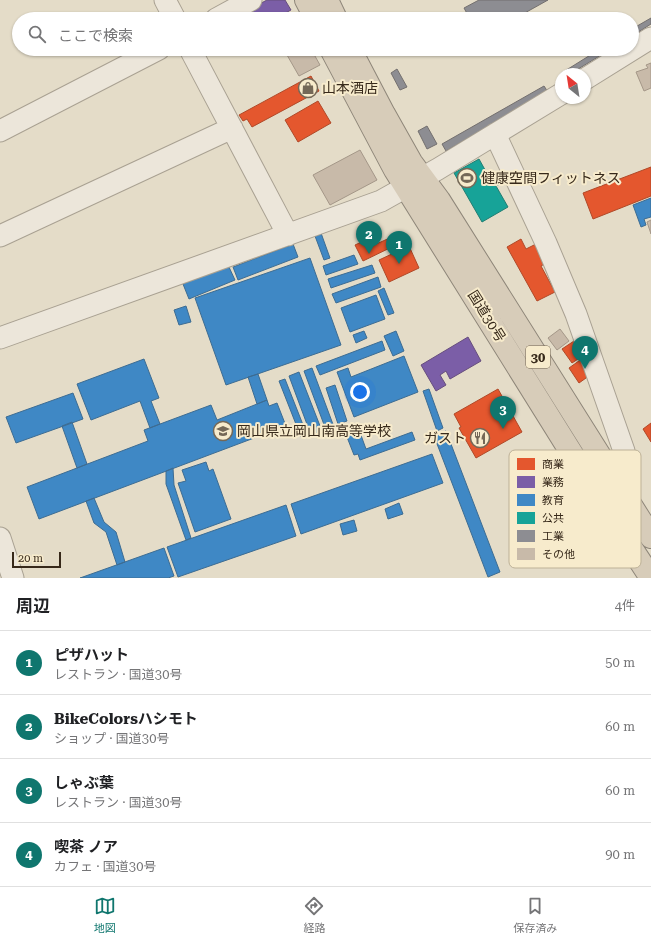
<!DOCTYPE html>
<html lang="ja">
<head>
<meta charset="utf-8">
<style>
	body { margin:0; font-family:"Roboto Serif","Noto Sans JP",serif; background:#f6f6f6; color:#202124 }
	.compass { position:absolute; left:555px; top:68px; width:36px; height:36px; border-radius:50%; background:#fff; box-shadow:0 1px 3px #0004; rotate:330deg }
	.scale { position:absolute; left:12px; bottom:10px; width:49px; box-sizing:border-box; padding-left:4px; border:2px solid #37291a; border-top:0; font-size:11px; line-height:14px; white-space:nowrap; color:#37291a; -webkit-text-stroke:3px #f7ebcc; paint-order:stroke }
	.you { position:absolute; left:360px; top:392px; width:14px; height:14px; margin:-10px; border:3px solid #fff; border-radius:50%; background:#1a73e8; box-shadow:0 0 0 6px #1a73e833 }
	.badge { display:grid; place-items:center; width:26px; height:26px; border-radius:50%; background:#0f766e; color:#fff; font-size:13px; font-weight:700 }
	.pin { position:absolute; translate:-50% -33px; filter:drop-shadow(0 1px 2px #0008) }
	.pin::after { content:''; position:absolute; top:21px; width:14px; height:12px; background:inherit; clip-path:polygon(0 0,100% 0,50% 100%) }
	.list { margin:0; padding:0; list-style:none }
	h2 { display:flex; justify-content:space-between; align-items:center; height:52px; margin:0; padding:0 16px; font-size:17px }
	h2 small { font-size:13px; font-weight:400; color:#757577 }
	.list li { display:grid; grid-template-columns:26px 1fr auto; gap:12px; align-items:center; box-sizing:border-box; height:64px; padding:0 16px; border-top:1px solid #e0e0e0 }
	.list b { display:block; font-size:15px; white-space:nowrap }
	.list p { margin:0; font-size:13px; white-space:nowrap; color:#757577 }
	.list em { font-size:13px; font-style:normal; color:#757577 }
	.icon { flex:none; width:22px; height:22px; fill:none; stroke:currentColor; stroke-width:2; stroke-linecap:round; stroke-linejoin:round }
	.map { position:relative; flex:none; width:651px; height:578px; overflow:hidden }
	.search { position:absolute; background:#fff; box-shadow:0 1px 3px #0004; left:12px; right:12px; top:12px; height:44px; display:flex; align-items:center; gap:10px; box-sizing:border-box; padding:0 14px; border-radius:22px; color:#757577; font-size:15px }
	.sheet { height:308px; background:#fff }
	nav { display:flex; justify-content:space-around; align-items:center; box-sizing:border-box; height:56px; border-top:1px solid #e0e0e0; background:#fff; font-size:11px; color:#757577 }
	nav a { display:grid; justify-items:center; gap:2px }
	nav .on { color:#0f766e }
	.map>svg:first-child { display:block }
	.shops { fill:#e4572e; stroke:#b04928 }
	.offices { fill:#7b5ea7; stroke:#674e7d }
	.schools { fill:#3f88c5; stroke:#3d6c92 }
	.public { fill:#17a398; stroke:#217e72 }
	.industry { fill:#8d8d92; stroke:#736f6e }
	.building { fill:#c8baa9; stroke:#a49788 }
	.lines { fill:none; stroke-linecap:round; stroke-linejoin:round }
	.minor-casing { stroke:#a9a192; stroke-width:23 }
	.highway-casing { stroke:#8e8679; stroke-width:24 }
	.minor { stroke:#ece6da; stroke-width:21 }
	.highway { stroke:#d7ccb9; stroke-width:22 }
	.labels { text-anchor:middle; stroke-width:4; stroke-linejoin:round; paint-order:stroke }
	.shield { fill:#f7ebcc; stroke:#71634f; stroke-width:1 }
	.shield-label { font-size:13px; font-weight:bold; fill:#37291a }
	.poi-label { font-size:14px; fill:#37291a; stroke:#f7ebcc; text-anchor:start }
	.street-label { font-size:14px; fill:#37291a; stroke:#f7ebcc }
	.key { fill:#f7ebcc; stroke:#bdb197; stroke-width:1 }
	.key-label { font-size:11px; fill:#37291a }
</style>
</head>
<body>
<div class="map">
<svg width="651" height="578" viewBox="0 0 651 578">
	<rect width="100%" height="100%" fill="#e4dcc8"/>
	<path class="shops" d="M311,76L319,91L252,127L247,119L243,121L239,115Z
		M318,101L331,123L298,142L285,120Z
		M651,167V196L593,219L583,193Z
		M394,236L398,244L363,261L355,245L368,239L372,246Z
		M521,239L526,249L536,244L546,263L541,266L555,292L537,301L507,247Z
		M409,246L419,268L389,282L379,260Z
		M577,339L587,353L572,363L562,349Z
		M583,358L593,373L579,383L569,368Z
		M498,389L522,432L476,458L459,428L461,427L454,414Z
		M651,423V442L643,429Z"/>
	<path class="offices" d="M267,0H285L291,10L274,19H236L235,17Z
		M468,337L481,361L450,379L446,371L440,375L446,385L436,391L421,365Z"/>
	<path class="schools" d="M651,198V217L644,219L646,225L641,227L633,205Z
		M321,233L330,258L324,260L315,236Z
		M293,244L298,257L238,280L233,267Z
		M354,255L358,264L326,275L323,266Z
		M310,258L341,345L226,385L195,298Z
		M228,265L235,280L189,299L183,284Z
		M372,265L375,273L331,288L328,279Z
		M378,277L381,287L336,303L332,294Z
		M384,288L394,313L388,315L378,291Z
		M376,295L385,319L350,332L341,308Z
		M186,306L191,322L179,325L174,310Z
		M364,331L367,338L356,343L353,335Z
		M396,331L404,351L393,356L384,336Z
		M382,341L385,350L320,375L316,366Z
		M404,356L418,392L354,417L337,372L348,368L351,377Z
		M144,359L159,398L151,401L160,424L150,428L140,401L91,420L77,384Z
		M312,368L334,427L326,430L304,371Z
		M299,372L322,431L311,435L289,376Z
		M258,374L267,400L257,404L248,377Z
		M285,379L307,435L301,437L279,381Z
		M335,385L347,421L338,424L326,388Z
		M429,389L443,428L437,431L423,391Z
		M73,393L83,419L16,443L6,417Z
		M267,400L269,406L277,403L286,426L39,519L27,487L148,441L144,430L211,405L217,420Z
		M72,422L87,464L77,468L62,426Z
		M358,427L366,449L412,432L415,440L360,460L358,454L354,455L345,432Z
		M446,431L500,572L488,577L434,436Z
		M432,454L443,483L301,534L291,504Z
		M206,462L209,471L213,469L231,519L195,532L178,483L186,481L182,470Z
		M173,468L174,485L191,538L186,540L166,484V471Z
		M94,498L104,522L116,532L125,562L117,565L106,532L94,523L86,501Z
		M399,503L403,514L388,519L385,509Z
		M286,505L296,536L178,577L167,547Z
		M354,520L357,531L343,535L340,524Z
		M164,548L174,576L168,578H80Z"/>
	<path class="public" d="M479,159L489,177L497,173L502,183L496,186L508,207L482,222L454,173Z"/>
	<path class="industry" d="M479,0H548L514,19H470L464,8Z
		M651,18V24L632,36V29Z
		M391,49H404L394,54Z
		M600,49H611L570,74H561V76L560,74Z
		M397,69L407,87L400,90L391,73Z
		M544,86L548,92L446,151L442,144Z
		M427,126L437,144L427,149L418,131Z"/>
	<path class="building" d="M299,49H311L320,65L299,76L287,55Z
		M651,63V88L644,91L636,72L648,68L646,65Z
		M360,150L377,180L330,205L313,175Z
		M651,220V234L647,222Z
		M560,329L569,341L557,350L548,338Z"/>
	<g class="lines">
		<g class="minor-casing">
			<path id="minor" d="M165,0L175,19
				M216,19L251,0
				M190,49L288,235
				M585,79L651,38
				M0,131L159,49
				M495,134L546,243L576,314L624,451L621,490
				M0,236L232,128
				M0,338L381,201L438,169L561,94
				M0,538L13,578"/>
		</g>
		<g class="highway-casing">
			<path id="highway" d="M306,0L316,19
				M327,0L336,19
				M331,49L395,170L617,526L651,578
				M350,49L384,114L411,162L439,200L651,537"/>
		</g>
		<use href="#minor" class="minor"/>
		<use href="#highway" class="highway"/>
	</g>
	<defs>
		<g id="shop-ring" transform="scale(1)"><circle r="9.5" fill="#f7ebcc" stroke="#746857" stroke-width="1.5"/><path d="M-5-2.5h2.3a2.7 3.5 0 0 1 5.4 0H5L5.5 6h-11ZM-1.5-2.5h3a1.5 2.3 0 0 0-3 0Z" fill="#746857"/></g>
		<g id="stadium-ring" transform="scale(1)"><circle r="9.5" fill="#f7ebcc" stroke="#746857" stroke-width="1.5"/><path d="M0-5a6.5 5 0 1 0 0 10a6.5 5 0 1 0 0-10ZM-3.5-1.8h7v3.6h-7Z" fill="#746857"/></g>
		<g id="school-ring" transform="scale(1)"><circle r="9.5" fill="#f7ebcc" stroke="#746857" stroke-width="1.5"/><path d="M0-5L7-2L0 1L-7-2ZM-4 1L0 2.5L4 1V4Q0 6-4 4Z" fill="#746857"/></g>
		<g id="restaurant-ring" transform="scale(1)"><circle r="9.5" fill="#f7ebcc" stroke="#746857" stroke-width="1.5"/><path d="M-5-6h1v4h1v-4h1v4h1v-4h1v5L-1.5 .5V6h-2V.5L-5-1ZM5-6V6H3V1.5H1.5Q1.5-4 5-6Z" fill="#746857"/></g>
	</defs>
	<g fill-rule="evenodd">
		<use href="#shop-ring" x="308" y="88"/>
		<use href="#stadium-ring" x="467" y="178"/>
		<use href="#school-ring" x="223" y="431"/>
		<use href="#restaurant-ring" x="480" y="438"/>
	</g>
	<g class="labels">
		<rect class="shield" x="526" y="346" width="24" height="22" rx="3"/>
		<g class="shield-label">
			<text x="538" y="362">30</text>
		</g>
		<g class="poi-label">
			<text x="322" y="93">山本酒店</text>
			<text x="481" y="183">健康空間フィットネス</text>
			<text x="237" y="436">岡山県立岡山南高等学校</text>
			<text x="466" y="443" text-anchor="end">ガスト</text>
		</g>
		<g class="street-label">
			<text transform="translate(487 316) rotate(58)" y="5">国道30号</text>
		</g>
	</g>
	<rect x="509" y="450" width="132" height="118" rx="6" class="key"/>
	<rect x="517" y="458" width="18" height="12" fill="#e4572e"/>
	<rect x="517" y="476" width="18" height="12" fill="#7b5ea7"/>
	<rect x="517" y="494" width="18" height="12" fill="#3f88c5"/>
	<rect x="517" y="512" width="18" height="12" fill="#17a398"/>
	<rect x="517" y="530" width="18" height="12" fill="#8d8d92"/>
	<rect x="517" y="548" width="18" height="12" fill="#c8baa9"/>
	<g class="key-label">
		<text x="542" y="468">商業</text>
		<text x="542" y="486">業務</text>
		<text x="542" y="504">教育</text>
		<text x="542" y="522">公共</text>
		<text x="542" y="540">工業</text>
		<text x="542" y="558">その他</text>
	</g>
</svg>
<svg class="compass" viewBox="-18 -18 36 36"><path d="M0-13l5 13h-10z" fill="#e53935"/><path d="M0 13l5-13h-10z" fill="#757577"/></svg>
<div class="scale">20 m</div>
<div class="you"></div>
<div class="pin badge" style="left:399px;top:264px">1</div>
<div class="pin badge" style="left:369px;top:254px">2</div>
<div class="pin badge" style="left:503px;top:429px">3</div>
<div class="pin badge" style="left:585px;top:369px">4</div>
<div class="search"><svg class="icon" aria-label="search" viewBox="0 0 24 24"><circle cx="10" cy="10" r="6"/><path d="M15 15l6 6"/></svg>ここで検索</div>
</div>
<section class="sheet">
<h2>周辺<small>4件</small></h2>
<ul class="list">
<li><span class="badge">1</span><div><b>ピザハット</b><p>レストラン · 国道30号</p></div><em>50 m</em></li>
<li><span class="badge">2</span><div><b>BikeColorsハシモト</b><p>ショップ · 国道30号</p></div><em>60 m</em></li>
<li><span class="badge">3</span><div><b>しゃぶ葉</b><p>レストラン · 国道30号</p></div><em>60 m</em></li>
<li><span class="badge">4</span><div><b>喫茶 ノア</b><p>カフェ · 国道30号</p></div><em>90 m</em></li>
</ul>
</section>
<nav>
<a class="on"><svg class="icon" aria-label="map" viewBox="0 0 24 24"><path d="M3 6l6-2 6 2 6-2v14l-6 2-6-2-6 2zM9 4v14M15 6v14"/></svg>地図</a>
<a><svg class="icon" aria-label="directions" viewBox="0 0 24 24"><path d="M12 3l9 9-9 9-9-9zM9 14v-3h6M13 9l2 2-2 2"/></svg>経路</a>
<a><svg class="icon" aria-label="saved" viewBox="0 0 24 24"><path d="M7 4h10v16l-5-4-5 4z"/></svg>保存済み</a>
</nav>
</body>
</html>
